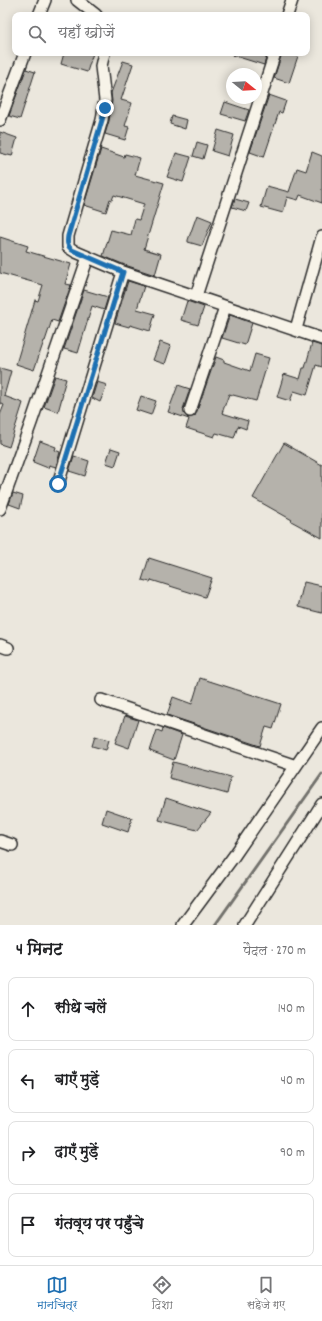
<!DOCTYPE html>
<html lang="hi">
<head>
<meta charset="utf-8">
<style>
	body { margin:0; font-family:Dekko,"Playpen Sans Deva",sans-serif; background:#f2f2f2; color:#202124 }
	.compass { position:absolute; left:226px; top:68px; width:36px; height:36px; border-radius:50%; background:#fff; box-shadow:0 2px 10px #0003; rotate:108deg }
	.stop { position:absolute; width:12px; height:12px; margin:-9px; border:3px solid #1f6fb2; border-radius:50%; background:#fff }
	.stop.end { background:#1f6fb2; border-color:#fff; box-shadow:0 1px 4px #0008 }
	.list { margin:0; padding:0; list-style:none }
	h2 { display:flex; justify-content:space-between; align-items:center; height:52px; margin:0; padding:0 16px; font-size:17px }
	h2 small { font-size:13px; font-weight:400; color:#757577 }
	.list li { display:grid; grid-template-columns:26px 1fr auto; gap:12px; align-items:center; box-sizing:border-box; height:64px; margin:0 8px 8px; padding:0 8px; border:1px solid #e0e0e0; border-radius:8px }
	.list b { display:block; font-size:15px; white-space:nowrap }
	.list em { font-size:13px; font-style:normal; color:#757577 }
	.icon { flex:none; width:22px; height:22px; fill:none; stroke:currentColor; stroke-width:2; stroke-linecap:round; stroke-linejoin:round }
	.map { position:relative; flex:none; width:322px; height:925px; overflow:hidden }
	.search { position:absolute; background:#fff; box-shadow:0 2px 10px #0003; left:12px; right:12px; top:12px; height:44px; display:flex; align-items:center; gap:10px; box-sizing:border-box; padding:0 14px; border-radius:8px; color:#757577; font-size:15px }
	.sheet { height:340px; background:#fff }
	nav { display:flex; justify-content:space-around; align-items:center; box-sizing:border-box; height:56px; border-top:1px solid #e0e0e0; background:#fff; font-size:11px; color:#757577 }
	nav a { display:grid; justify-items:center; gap:2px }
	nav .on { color:#1f6fb2 }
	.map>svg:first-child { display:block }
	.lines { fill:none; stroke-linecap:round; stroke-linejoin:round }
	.stream { stroke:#72716c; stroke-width:3 }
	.building { fill:#b5b2ab; stroke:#2b2b2b }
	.minor-casing { stroke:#2b2b2b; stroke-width:14 }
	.minor { stroke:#f7f3e8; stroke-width:11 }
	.route { stroke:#1f6fb2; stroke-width:5 }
</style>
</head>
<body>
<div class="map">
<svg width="322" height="925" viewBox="0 0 322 925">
	<rect width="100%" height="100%" fill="#ebe7dd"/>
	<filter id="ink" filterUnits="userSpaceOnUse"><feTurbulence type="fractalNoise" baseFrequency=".025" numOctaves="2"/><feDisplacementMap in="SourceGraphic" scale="8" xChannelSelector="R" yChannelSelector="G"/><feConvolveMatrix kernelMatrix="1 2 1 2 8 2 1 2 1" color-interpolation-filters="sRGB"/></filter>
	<g filter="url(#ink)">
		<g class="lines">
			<path class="stream" d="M215,925L322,774"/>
		</g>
		<path class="building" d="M64,53H93L87,72L61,64Z
			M232,53H258L267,55L264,65L232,55Z
			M282,53H290L298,56L289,83L274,78Z
			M123,61L133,64L121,100L132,103L125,126L129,127L125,140L105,134L109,121L112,101L111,93Z
			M26,69L35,72L20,119L9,116Z
			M269,95L286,101L282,113L279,112L264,157L250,152Z
			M225,102L249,110L245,121L221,114Z
			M172,116L187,120L185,129L170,124Z
			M218,130L234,135L228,156L212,151Z
			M0,132L17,138L12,156L0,153Z
			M197,142L207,145L203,159L193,156Z
			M101,149L124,157L125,154L140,158L135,175L164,183L144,249L161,254L155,275L125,265L103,256L111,230L131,235L135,219L139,220L144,204L114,195L112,200L110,199L106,212L84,205Z
			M312,152L322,156V203L300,195L298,200L287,197L283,213L261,207L267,186L289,192L297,168L306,171Z
			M176,153L191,157L183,182L167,177Z
			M235,199L249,203L246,211L232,207Z
			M197,215L212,221L202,246L188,242V240Z
			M0,237L28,246L26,251L71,264L65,284L71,285L58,322L52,320L45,341H44L34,370L16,364L35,300L38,301L43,285L0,273Z
			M128,281L144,286L137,309L155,314L150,331L130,325L129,327L115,323Z
			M84,290L108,297L104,310L92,306L78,353L64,349Z
			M187,301L204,307L198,325L181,320Z
			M230,315L252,323L245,345L222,338Z
			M160,342L171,346L165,364L153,360Z
			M312,343L322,346V367L316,365L307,395L294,391L290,401L277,397L284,374L300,379L303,368H305Z
			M255,354L269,358L256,401L229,394L222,413L248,421L246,429L238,426L234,438L216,433L214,437L186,428L189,419L168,412L178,385L190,389L183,409L185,415L188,418L195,416L216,357L224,360V362L250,371Z
			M0,368L11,371L4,396L23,403L9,447L0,444V415L4,405L0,403Z
			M55,376L66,379L62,393L63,394L58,412L44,407Z
			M97,382L107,385L100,402L92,398Z
			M141,396L156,401L151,415L136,410Z
			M40,441L56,447L55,450L60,452L56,467L49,465L48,468L33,462Z
			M284,443L322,465V538L291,521L292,520L253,498Z
			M111,448L120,451L115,466L106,463Z
			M74,456L89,461L85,476L69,471Z
			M13,493L23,496L20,508L9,504Z
			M149,558L212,578L205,597L151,580L150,582L142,580Z
			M304,582L322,586V613L298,607Z
			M200,678L281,704L273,729L266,727L260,746L167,715L173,697L192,704Z
			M125,716L138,720L129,748L115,743Z
			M163,728L182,735L174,760L150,751L157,730L162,732Z
			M95,736L109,740L106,750L92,746Z
			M173,762L231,777L227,794L169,778Z
			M166,798L211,813L197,830L159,820Z
			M106,809L132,818L128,832L102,823Z"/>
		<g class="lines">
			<g class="minor-casing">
				<path id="minor" d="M77,0L96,15
					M39,15L45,0
					M287,15L292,0
					M104,53L101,66L105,100L102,120L68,236V247L76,252L123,272L322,339
					M0,120L25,53
					M196,296L275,53
					M296,329L322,237
					M190,411L225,307
					M58,484L123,272
					M0,509L31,423L88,257
					M0,645L8,648
					M101,700L296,766
					M0,841L12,845
					M183,925L234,856L322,728
					M245,925L322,804"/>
			</g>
			<use href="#minor" class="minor"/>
		</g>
	</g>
	<g class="lines" filter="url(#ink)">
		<path class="route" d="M58,484L123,272L72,250C67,246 67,242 68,236L102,120L105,108"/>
	</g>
</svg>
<svg class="compass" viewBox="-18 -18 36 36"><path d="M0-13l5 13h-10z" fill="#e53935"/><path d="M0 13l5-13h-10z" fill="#757577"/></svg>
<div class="stop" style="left:58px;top:484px"></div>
<div class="stop end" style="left:105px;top:108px"></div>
<div class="search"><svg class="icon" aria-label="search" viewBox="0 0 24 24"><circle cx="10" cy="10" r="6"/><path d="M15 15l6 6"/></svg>यहाँ खोजें</div>
</div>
<section class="sheet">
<h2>4 मिनट<small>पैदल · 270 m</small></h2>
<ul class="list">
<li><svg class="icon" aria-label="ahead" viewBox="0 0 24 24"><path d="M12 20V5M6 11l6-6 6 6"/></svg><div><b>सीधे चलें</b></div><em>140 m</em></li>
<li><svg class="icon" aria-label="left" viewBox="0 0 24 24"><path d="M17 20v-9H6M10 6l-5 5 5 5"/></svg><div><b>बाएँ मुड़ें</b></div><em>40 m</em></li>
<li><svg class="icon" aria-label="right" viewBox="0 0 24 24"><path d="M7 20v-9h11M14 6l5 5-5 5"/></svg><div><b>दाएँ मुड़ें</b></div><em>90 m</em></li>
<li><svg class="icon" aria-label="arrive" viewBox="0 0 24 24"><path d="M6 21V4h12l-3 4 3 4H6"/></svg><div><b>गंतव्य पर पहुँचे</b></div></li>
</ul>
</section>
<nav>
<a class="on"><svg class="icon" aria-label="map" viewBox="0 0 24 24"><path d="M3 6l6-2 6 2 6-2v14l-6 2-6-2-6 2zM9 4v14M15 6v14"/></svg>मानचित्र</a>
<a><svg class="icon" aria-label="directions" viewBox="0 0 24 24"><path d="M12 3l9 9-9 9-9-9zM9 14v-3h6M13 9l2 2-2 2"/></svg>दिशा</a>
<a><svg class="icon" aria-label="saved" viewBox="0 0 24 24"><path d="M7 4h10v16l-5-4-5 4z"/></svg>सहेजे गए</a>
</nav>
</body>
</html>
